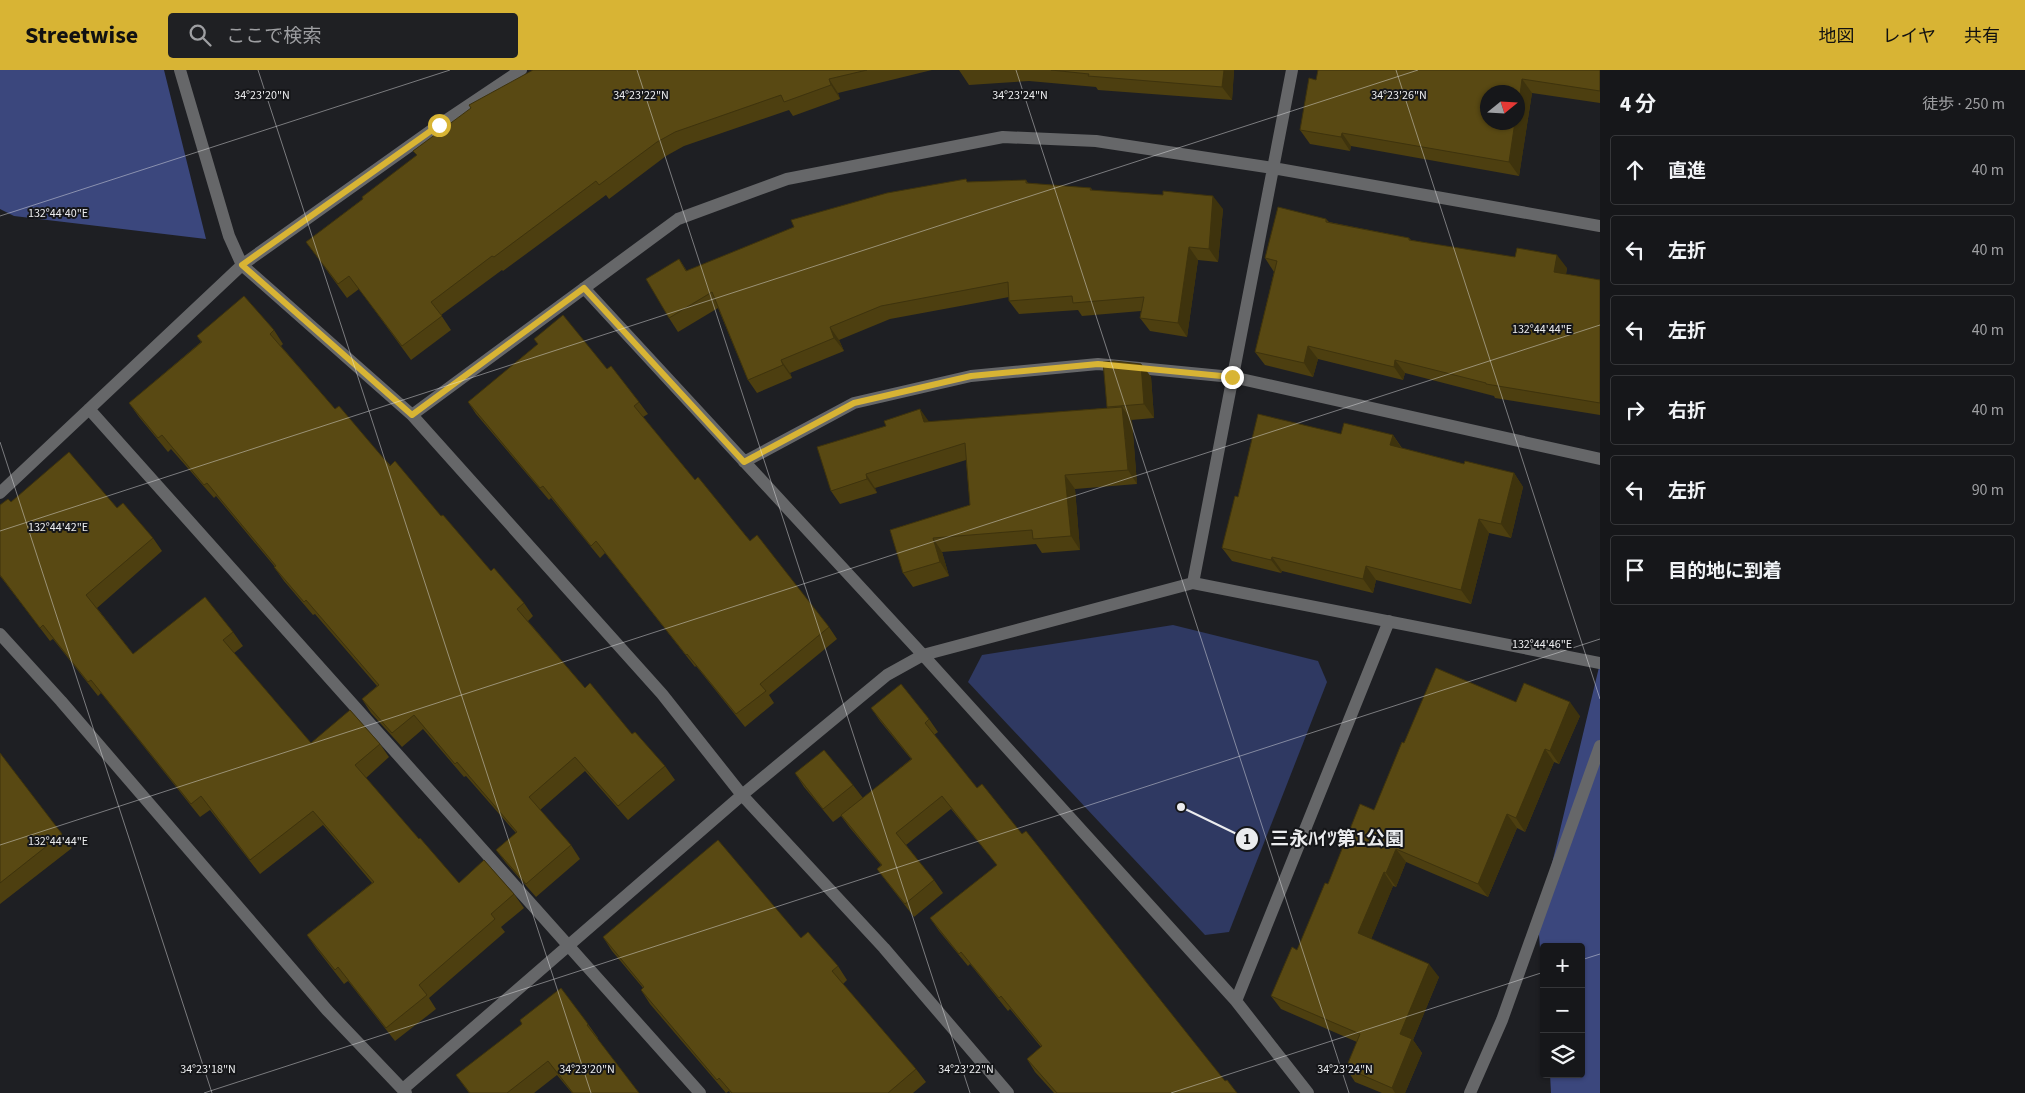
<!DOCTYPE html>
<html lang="ja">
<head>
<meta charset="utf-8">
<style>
	body { margin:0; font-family:"Source Sans 3","Noto Sans JP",sans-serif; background:#1f2023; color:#f1f3f6 }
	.controls { position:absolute; right:15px; bottom:15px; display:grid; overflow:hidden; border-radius:5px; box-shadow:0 1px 4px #0004 }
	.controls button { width:45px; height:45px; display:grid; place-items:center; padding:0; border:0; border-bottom:1px solid #353639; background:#16171a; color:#f1f3f6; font:25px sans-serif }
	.compass { position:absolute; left:1480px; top:15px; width:45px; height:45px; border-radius:50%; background:#16171a; box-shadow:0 1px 4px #0004; rotate:72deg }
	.stop { position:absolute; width:15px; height:15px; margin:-11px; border:4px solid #d8b434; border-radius:50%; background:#fff }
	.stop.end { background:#d8b434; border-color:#fff; box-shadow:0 1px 5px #0008 }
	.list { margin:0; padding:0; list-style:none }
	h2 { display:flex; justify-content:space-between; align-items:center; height:65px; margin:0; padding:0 20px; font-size:21px }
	h2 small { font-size:16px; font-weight:400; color:#9e9fa2 }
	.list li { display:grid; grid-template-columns:32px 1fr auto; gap:15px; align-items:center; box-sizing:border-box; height:70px; margin:0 10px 10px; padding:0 10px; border:1px solid #353639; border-radius:5px }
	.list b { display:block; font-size:19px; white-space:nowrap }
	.list em { font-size:16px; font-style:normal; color:#9e9fa2 }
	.icon { flex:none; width:28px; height:28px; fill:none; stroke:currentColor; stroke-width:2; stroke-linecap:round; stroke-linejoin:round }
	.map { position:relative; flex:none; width:1600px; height:1023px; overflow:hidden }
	header { display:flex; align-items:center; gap:30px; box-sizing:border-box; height:70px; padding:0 25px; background:#d8b434; color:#111 }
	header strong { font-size:24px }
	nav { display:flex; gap:28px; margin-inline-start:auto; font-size:18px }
	.search { width:350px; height:45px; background:#1f2023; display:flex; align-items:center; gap:12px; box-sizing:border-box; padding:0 18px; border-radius:5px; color:#9e9fa2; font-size:19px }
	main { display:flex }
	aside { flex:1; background:#16171a }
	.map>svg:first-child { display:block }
	.green { fill:#2f3962 }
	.forest { fill:#3b477d }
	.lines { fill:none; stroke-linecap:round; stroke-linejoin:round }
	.street { stroke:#666769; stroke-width:12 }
	.wall { fill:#4d3f10 }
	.shaded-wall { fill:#3e330d }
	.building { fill:#594913; stroke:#3e330d }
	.route { stroke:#d8b434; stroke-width:6 }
	.ticks { fill:none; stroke:#ebecee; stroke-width:1; stroke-opacity:0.45 }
	.ticks-label { font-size:12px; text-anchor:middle; fill:#ebecee; stroke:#151619; stroke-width:4; stroke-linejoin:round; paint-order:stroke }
	.leader { fill:none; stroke:#ebecee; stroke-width:2 }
	.callout-dot { fill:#ebecee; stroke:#151619; stroke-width:2 }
	.mark-label { font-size:15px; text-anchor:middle; font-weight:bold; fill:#111 }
	.callout-label { font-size:19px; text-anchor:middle; font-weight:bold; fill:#ebecee; stroke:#151619; stroke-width:4; stroke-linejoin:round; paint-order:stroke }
</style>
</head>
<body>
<header>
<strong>Streetwise</strong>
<div class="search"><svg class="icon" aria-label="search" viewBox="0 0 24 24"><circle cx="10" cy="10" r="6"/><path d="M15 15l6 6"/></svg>ここで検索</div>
<nav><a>地図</a><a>レイヤ</a><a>共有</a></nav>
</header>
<main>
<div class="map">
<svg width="1600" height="1023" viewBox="0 0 1600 1023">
	<rect width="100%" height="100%" fill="#1e1f23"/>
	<path class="green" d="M1173,555L1318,591L1327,612L1229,862L1205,865L968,612L982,585Z"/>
	<path class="forest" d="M0,0H164L206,169L14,146L0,139Z
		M1600,593V1023H1551L1550,1004H1581V877H1544V931L1538,852Z"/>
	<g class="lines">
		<path class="street" d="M180,0L229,166L242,195L412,345L662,624L742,725L884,878L1008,1023
			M584,218L923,585L1236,931L1308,1023
			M89,339L700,1023
			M412,345L678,149L787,109L1003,67L1096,71L1273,98L1600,156
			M744,392L854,333L971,306L1098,294L1232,307L1600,389
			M0,423L242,195L439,55L521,0
			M1193,513L1292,0
			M0,564L61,631L327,940L406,1023
			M1236,931L1389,551
			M403,1019L742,725L887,605L923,585L1193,513L1600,593
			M1470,1023L1502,950L1600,676"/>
	</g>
	<path class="wall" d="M533,0H932L838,23L840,29L793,46L789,40L684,76L666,86L609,129L606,125L503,201L502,200L441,245L451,260L411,290L359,219L347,228L306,172Z
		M959,0H1234L1232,30L1098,20L1096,17L1029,11L969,15Z
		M1600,0V33L1532,23L1519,106L1351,76L1350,81L1310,74L1300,60L1316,10Z
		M1026,110L1028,113L1091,118L1092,120L1223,139L1218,192L1198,190L1187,267L1150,261L1140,248L1141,241L1082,246L1078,240L1019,244L1009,231V227L890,249L839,270L844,281L790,303L792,308L757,323L748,310L718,238L678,262L669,248L679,189L687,201L969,112Z
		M1326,149L1329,152L1409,168L1411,170L1567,198L1566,204L1600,210V345L1495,328L1494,326L1405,303L1403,310L1318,289L1313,307L1265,295L1255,282L1274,202L1265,188Z
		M274,260L283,274L281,276L335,339L441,446L491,501L524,533L533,546L528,551L585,618L665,696L675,710L628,750L585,701L540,740L571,775L580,789L536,827L506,793L496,780L516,763L466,706L464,707L423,659L402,677L371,643L362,629L377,616L315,544L313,545L284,511L274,497H275L216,426L214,428L171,379L168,382L139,347L129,333L201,272L197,266Z
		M534,269L607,299L639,332L648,344L643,347L695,410L829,557L837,569L769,625L774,633L745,657L696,596L695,597L605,483L600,488L551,428L549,430L476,344L468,332L538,274Z
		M1141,294L1151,307L1154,348L1131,350L1132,351L1137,414L1075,419L1080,480L1042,483L1036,474L942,482L949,506L913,517L903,503L890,460L970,435L966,390L875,418L877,423L840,434L831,421L929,352L1107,338V337Z
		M1341,364L1393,365L1402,378L1464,394L1514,403L1523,417L1511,468L1489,463L1471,534L1376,510L1373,523L1282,501L1281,503L1232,491L1222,478L1238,427Z
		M11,432L117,438L153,468L162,481L97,538L133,584L233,562L243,576L234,583L311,673L380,674L389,687L366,708L419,769L459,813L514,824L524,838L501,857L505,862L429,928L436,939L395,971L348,911L344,914L316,878L307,865L372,813L323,755L260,804L210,740L200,747L101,623L98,626L53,569L50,571L0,506V435Z
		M1516,632L1580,646L1559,694L1554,692L1525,762L1517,758L1488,827L1406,792L1396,817L1393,816L1371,869L1439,907L1413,970L1422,983L1405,1023H1382L1355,1012L1346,998L1357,972L1281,939L1271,926L1297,880L1328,814L1374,740L1404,673Z
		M871,638L929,649L938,662L934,665L977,718L1022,764L1225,1011L1237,1023H1054L1035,1002L1027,989L1041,977L1010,939L1008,941L970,894L968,896L939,861L930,848L997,795L951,739L906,775L934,810L943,823L914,847L886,811L877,799L881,795L850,758L841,746L833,752L804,717L795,703L853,715L863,728L911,689L880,651Z
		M0,683L72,778L0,834Z
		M603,867L801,868L838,896L847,910L843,914L916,999L926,1012L913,1023H730L729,1021L726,1023L650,934L641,920L643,918L612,881Z
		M588,954L598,968L597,969L639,1023H572L557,1005L534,1023H469L456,1005Z"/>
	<path class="shaded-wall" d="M1224,0H1234L1232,30L1222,17Z
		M829,9L838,23L840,29L831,15Z
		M1522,9L1532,23L1519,106L1509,92L1515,52H1518V40Z
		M1342,63L1351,76L1350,81L1341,67Z
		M1213,126L1223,139L1218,192L1209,179Z
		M1189,177L1198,190L1187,267L1178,253Z
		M1557,185L1567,198L1564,216L1554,202Z
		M830,257L839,270L844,281L834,268Z
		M1308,276L1318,289L1313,307L1304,293Z
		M781,290L790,303L792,308L783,295Z
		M1395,290L1405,303L1403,310L1394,297Z
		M1141,294L1151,307L1154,348L1144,334Z
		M1122,337L1132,351L1137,414L1128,400Z
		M920,339L930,353L924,352Z
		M1393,365L1402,379L1390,375Z
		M1514,403L1523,417L1511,468L1501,454Z
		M866,404L875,418L877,423L867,409Z
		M1065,405L1075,419L1080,480L1071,466Z
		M1479,449L1489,463L1471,534L1461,520Z
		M933,468L942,482L949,506L940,492Z
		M1272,487L1282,501L1281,503L1271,490Z
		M1366,496L1376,510L1373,523L1363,509Z
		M1570,632L1580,646L1559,694L1550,681Z
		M1545,679L1554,692L1525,762L1516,748Z
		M1507,744L1517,758L1488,827L1478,814Z
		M1396,779L1406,792L1396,817L1386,803Z
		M1384,802L1393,816L1368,877L1358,863Z
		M1429,894L1439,907L1413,970L1422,983L1405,1023H1395L1392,1018L1400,964Z"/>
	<path class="building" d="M533,0H867L829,9L831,15L784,32L781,25L675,62L657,72L599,115L596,111L494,187L492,186L431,232L442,246L402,276L349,206L338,214L306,172L363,129L362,127L417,85L413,81L471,38L469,35Z
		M1051,0H1224L1222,17L1088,6L1089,4Z
		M1318,0H1600V21L1522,9L1518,40V22H1488V52H1515L1509,92L1342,63L1341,67L1300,60L1309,8L1316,10Z
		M966,109L967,112L1026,110V113L1091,118L1090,120L1163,125V121L1213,126L1209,179L1189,177L1178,253L1140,248L1144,227L1073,233L1072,226L1009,231L1008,212L881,236L830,257L834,268L781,290L783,295L748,310L712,222L669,248L646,209L679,189L686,201L794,157L791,150L887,123Z
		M1278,137L1326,149V152L1409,168V170L1515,187L1517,178L1557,185L1554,202L1600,210V333L1486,314V313L1395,290L1394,297L1308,276L1304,293L1255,282L1277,191L1265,188Z
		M244,226L274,260L270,264L335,339L339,336L390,396L395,391L441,446L443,445L491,501L494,498L524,533L517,539L585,618L590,613L632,664L635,662L665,696L618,736L575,687L529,727L571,775L526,814L496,780L517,762L457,692L455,694L414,645L392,663L362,629L379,615L306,530L304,532L274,497L276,496L207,413L204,415L162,365L158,368L129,333L202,272L197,266Z
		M563,245L607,299L611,296L639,332L634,336L695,410L698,407L750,471L757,465L829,557L760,614L766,621L736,644L687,584L686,585L596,471L591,476L543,416L540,418L468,332L538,274L534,269Z
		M1114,291L1141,294L1144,334L1107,337L1103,292Z
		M1122,337L1128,400L1065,405L1071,466L1033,469L1032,460L933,468L940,492L903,503L890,460L970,435L965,373L866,404L867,409L831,421L817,377L886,356L884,351L920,339L924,352Z
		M1258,344L1341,364L1344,353L1393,365L1390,375L1464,394L1465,391L1514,403L1501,454L1479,449L1461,520L1366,496L1363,509L1272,487L1271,490L1222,478L1235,426L1238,427Z
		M69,382L117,438L123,433L153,468L86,525L133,584L205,527L233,562L223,570L311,673L350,640L380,674L355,695L419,769L420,768L459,813L484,790L514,824L491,844L495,849L419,915L427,925L386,958L338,897L335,900L307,865L374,812L313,741L250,790L201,726L191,734L91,610L88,612L43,555L40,558L0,505V435L8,429L11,432Z
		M1436,598L1516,632L1524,613L1570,632L1550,681L1545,679L1516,748L1507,744L1478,814L1396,779L1386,803L1384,802L1358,863L1429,894L1400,964L1412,969L1392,1018L1346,998L1360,964L1271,926L1292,877L1297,880L1325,813L1328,814L1360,734L1374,740L1402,672L1404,673Z
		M901,614L929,649L925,653L977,718L982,714L1022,764L1026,761L1225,1011L1227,1010L1237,1023H1057L1027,989L1042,976L1001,926L999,928L961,882L959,884L930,848L997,795L942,726L896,763L934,810L905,834L877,799L882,795L841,745L912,689L871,638Z
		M824,680L853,715L823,739L795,703Z
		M0,683L62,764L0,813Z
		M718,770L801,868L808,862L838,896L832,901L916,999L888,1023H732L719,1008L717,1010L641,920L644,917L603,867Z
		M561,918L588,954L587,955L639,1023H573L548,991L507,1023H470L456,1005L522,954L520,950Z"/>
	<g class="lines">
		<path class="route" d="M439,55L242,195L412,345L584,218L744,392L854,333L971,306L1098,294L1232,307"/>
	</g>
	<path class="ticks" d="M258,0L591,1023M637,0L970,1023M1016,0L1349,1023M1396,0L1600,629M0,146L450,0M0,372L212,1023M0,461L1418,0M0,775L1600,255M1581,890L1600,884M204,1023L1600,569M1171,1023L1544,902"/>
	<g class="ticks-label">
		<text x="262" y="29">34°23'20"N</text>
		<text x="641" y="29">34°23'22"N</text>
		<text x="1020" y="29">34°23'24"N</text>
		<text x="1399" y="29">34°23'26"N</text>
		<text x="58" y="147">132°44'40"E</text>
		<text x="1542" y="263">132°44'44"E</text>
		<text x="58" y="461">132°44'42"E</text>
		<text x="1542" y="578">132°44'46"E</text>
		<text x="58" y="775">132°44'44"E</text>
		<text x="208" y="1003">34°23'18"N</text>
		<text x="1345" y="1003">34°23'24"N</text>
		<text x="587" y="1003">34°23'20"N</text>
		<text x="966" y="1003">34°23'22"N</text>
	</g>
	<path class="leader" d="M1181 737L1247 769"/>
	<g class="callout-dot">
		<circle cx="1181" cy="737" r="5"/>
		<circle cx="1247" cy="769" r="12"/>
	</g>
	<g class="mark-label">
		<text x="1247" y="774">1</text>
	</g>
	<g class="callout-label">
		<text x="1337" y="775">三永ﾊｲﾂ第1公園</text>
	</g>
</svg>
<div class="controls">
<button>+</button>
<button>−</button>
<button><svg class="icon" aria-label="layers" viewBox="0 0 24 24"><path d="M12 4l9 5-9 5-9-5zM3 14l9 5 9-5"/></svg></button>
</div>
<svg class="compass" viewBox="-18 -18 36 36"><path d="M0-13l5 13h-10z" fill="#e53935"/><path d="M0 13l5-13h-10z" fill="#9e9fa2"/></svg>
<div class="stop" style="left:439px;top:55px"></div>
<div class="stop end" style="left:1232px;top:307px"></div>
</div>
<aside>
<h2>4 分<small>徒歩 · 250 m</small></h2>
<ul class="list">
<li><svg class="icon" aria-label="ahead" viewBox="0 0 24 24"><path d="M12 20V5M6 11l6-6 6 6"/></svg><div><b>直進</b></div><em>40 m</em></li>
<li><svg class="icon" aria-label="left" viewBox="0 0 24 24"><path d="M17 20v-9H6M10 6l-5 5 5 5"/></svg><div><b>左折</b></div><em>40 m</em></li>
<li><svg class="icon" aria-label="left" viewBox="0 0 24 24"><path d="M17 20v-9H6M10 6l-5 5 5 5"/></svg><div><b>左折</b></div><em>40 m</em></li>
<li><svg class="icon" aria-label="right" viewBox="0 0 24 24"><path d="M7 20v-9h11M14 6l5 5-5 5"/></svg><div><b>右折</b></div><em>40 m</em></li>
<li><svg class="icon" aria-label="left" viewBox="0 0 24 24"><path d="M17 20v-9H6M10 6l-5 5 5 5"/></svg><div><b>左折</b></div><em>90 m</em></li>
<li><svg class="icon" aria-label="arrive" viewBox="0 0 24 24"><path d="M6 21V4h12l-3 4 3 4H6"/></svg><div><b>目的地に到着</b></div></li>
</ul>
</aside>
</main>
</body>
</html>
